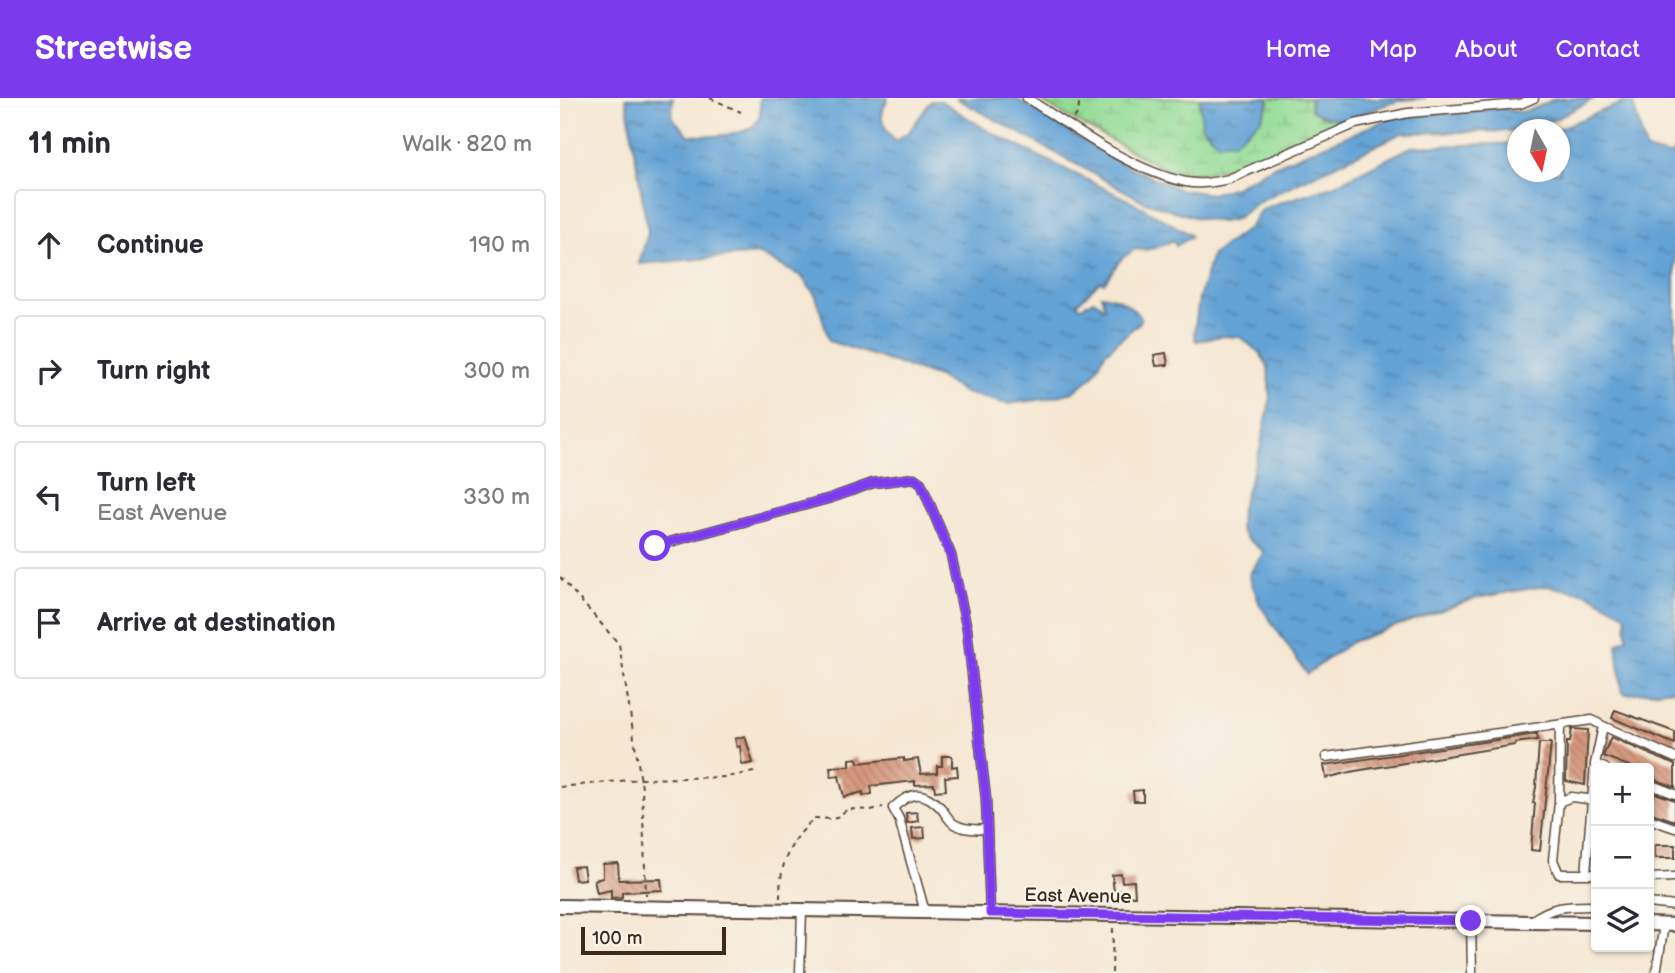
<!DOCTYPE html>
<html lang="en">
<head>
<meta charset="utf-8">
<style>
	body { margin:0; font-family:"Balsamiq Sans",sans-serif; background:#f2f2f3; color:#2b2b33 }
	.controls { position:absolute; right:21px; bottom:21px; display:grid; overflow:hidden; border-radius:7px; box-shadow:0 2px 5px #0004 }
	.controls button { width:63px; height:63px; display:grid; place-items:center; padding:0; border:0; border-bottom:2px solid #e1e1e2; background:#fff; color:#2b2b33; font:35px sans-serif }
	.compass { position:absolute; left:947px; top:21px; width:63px; height:63px; border-radius:50%; background:#fff; box-shadow:0 2px 5px #0004; rotate:171deg }
	.scale { position:absolute; left:21px; bottom:18px; width:145px; box-sizing:border-box; padding-left:7px; border:4px solid #3b2a1e; border-top:0; font-size:19px; line-height:24px; white-space:nowrap; color:#3b2a1e; -webkit-text-stroke:5px #f7f3e8; paint-order:stroke }
	.stop { position:absolute; width:21px; height:21px; margin:-16px; border:5px solid #7c3aed; border-radius:50%; background:#fff }
	.stop.end { background:#7c3aed; border-color:#fff; box-shadow:0 2px 7px #0008 }
	.list { margin:0; padding:0; list-style:none }
	h2 { display:flex; justify-content:space-between; align-items:center; height:91px; margin:0; padding:0 28px; font-size:30px }
	h2 small { font-size:23px; font-weight:400; color:#7c7c81 }
	.list li { display:grid; grid-template-columns:46px 1fr auto; gap:21px; align-items:center; box-sizing:border-box; height:112px; margin:0 14px 14px; padding:0 14px; border:2px solid #e1e1e2; border-radius:7px }
	.list b { display:block; font-size:26px; white-space:nowrap }
	.list p { margin:0; font-size:23px; white-space:nowrap; color:#7c7c81 }
	.list em { font-size:23px; font-style:normal; color:#7c7c81 }
	.icon { flex:none; width:38px; height:38px; fill:none; stroke:currentColor; stroke-width:2; stroke-linecap:round; stroke-linejoin:round }
	.map { position:relative; flex:none; width:1115px; height:875px; overflow:hidden }
	header { display:flex; align-items:center; gap:42px; box-sizing:border-box; height:98px; padding:0 35px; background:#7c3aed; color:#fff }
	header strong { font-size:33px }
	nav { display:flex; gap:38px; margin-inline-start:auto; font-size:24px }
	main { display:flex }
	aside { flex:1; background:#fff }
	.map>svg:first-child { display:block }
	.wetland { fill:url(#wetland-marsh); stroke:#67825a; stroke-width:2 }
	.water { fill:url(#water-ripples); stroke:#4e667a; stroke-width:2 }
	.building { fill:url(#building-back-hatch) }
	.lines { fill:none; stroke-linecap:round; stroke-linejoin:round }
	.minor-casing { stroke:#574639; stroke-width:11 }
	.primary-casing { stroke:#574639; stroke-width:16 }
	.path { stroke:#574639; stroke-width:2; stroke-dasharray:5 5; stroke-linecap:butt }
	.minor { stroke:#fff; stroke-width:8 }
	.primary { stroke:#fff; stroke-width:12 }
	.route { stroke:#7c3aed; stroke-width:9 }
	.labels { text-anchor:middle; stroke-width:5; stroke-linejoin:round; paint-order:stroke }
	.street-label { font-size:19px; fill:#3b2a1e; stroke:#f7f3e8 }
</style>
</head>
<body>
<header>
<strong>Streetwise</strong>
<nav><a>Home</a><a>Map</a><a>About</a><a>Contact</a></nav>
</header>
<main>
<aside>
<h2>11 min<small>Walk · 820 m</small></h2>
<ul class="list">
<li><svg class="icon" aria-label="ahead" viewBox="0 0 24 24"><path d="M12 20V5M6 11l6-6 6 6"/></svg><div><b>Continue</b></div><em>190 m</em></li>
<li><svg class="icon" aria-label="right" viewBox="0 0 24 24"><path d="M7 20v-9h11M14 6l5 5-5 5"/></svg><div><b>Turn right</b></div><em>300 m</em></li>
<li><svg class="icon" aria-label="left" viewBox="0 0 24 24"><path d="M17 20v-9H6M10 6l-5 5 5 5"/></svg><div><b>Turn left</b><p>East Avenue</p></div><em>330 m</em></li>
<li><svg class="icon" aria-label="arrive" viewBox="0 0 24 24"><path d="M6 21V4h12l-3 4 3 4H6"/></svg><div><b>Arrive at destination</b></div></li>
</ul>
</aside>
<div class="map">
<svg width="1115" height="875" viewBox="0 0 1115 875">
	<defs>
		<pattern id="wetland-marsh" width="20" height="14" patternUnits="userSpaceOnUse" patternTransform="scale(1.75)"><rect width="20" height="14" fill="#93db96"/><path d="M1 5h8M5 5V1M11 12h8M15 12V8" fill="none" stroke="#80bc81"/></pattern>
		<pattern id="water-ripples" width="26" height="14" patternUnits="userSpaceOnUse" patternTransform="scale(1.75)"><rect width="26" height="14" fill="#62a2d5"/><path d="M2 4q2-2 4 0t4 0M15 11q2-2 4 0t4 0" fill="none" stroke="#5284ac"/></pattern>
		<pattern id="building-back-hatch" width="6" height="6" patternUnits="userSpaceOnUse" patternTransform="scale(1.75)"><rect width="6" height="6" fill="#d6977e"/><path d="M-1 5l2 2M0 0l6 6M5-1l2 2" fill="none" stroke="#af7b67"/></pattern>
	</defs>
	<rect width="100%" height="100%" fill="#f7f3e8"/>
	<filter id="ink" filterUnits="userSpaceOnUse"><feTurbulence type="fractalNoise" baseFrequency=".0143" numOctaves="2"/><feDisplacementMap in="SourceGraphic" scale="14" xChannelSelector="R" yChannelSelector="G"/><feConvolveMatrix kernelMatrix="1 2 1 2 8 2 1 2 1" color-interpolation-filters="sRGB"/></filter>
	<filter id="wash" filterUnits="userSpaceOnUse"><feTurbulence type="fractalNoise" baseFrequency=".00686" numOctaves="4" result="noise"/><feDisplacementMap in="SourceGraphic" scale="28" xChannelSelector="R" yChannelSelector="G"/><feGaussianBlur stdDeviation="1.57" result="paint"/><feColorMatrix in="noise" values="0 0 0 0 0 0 0 0 0 0 0 0 0 0 0 0 0 1.4 0 .05"/><feComposite in="paint" operator="in"/></filter>
	<g filter="url(#wash)">
		<rect width="100%" height="100%" fill="#f5e7d2"/>
		<path class="wetland" d="M476,0H640V10L709,4L707,0H750L751,12L761,18L786,23L684,66L644,75L609,73L504,17Z"/>
		<path class="water" d="M66,0H113L112,19L128,37C145,39 189,40 198,22C202,16 199,7 200,0H328C317,21 322,26 335,43L349,34L371,3H381L430,34L574,105L629,136L631,139L616,148L614,142C602,147 589,154 575,151L561,161L544,185L540,183L517,206L521,209L533,202L541,207L543,211L545,210L541,197C559,199 570,206 581,220L579,225L545,255L533,278L513,294L485,301L448,306L405,295L378,279L269,243L256,198L241,178L199,156L79,166L88,135Z
			M396,0H455L560,65L618,91L651,96L675,89L716,67L836,18L943,10C966,20 975,8 995,1C1006,0 1023,0 1035,0L996,21L958,32L957,33L842,35L699,103L676,121L662,124L634,119L585,104Z
			M640,0H707L709,4L701,22L674,44H657L642,29Z
			M750,0H866C857,1 848,1 839,3C803,10 790,35 751,12Z
			M1064,4L1073,6L1086,52L1108,58L1115,54V591L1066,596L1062,594L1057,546L1067,540L1066,517L1027,495L985,488L916,500L791,544L747,576L700,507L689,477L704,454L686,440L680,431L681,410L700,351L710,303L708,269L700,255L680,239L662,238L636,243L634,237L639,200L652,157L689,130L700,113L709,108L775,87L851,49L957,45L958,74H1000L998,31Z"/>
		<g id="blocks">
			<path class="building" d="M606,255L608,267L596,268L594,257Z
				M1055,612L1115,634V646L1052,620Z
				M1012,631L1028,632L1025,687L1006,683L1007,644H1010Z
				M977,636L978,642L955,645V647L795,673L766,680L764,667Z
				M185,638L193,665L182,667L180,648L177,649L175,641Z
				M1051,639L1115,667V689L1094,681L1095,678L1089,676V670H1074L1043,658Z
				M979,645H991L980,753L971,752L975,705H973L976,689Z
				M382,658H392V669L397,668L398,678L385,679L386,692L375,693L374,686L355,687V683L311,688L312,696L303,698V694L284,699L279,678L271,679L270,669L290,668V661L297,660L298,665L344,660V663L358,661L361,676L377,675V668H382Z
				M583,692V703H574L573,693Z
				M1089,693L1115,702V723L1089,714Z
				M357,714L358,723L347,725L346,715Z
				M364,729L365,740L353,741L352,730Z
				M1095,747H1115V760H1095Z
				M58,765L59,782L101,781L102,792L62,794V799L51,800V792L37,795L34,782L43,780V766Z
				M23,768L25,781L15,782L13,769Z
				M561,776L562,784L574,783L575,798H566L565,792L554,793L552,777Z"/>
		</g>
	</g>
	<g filter="url(#ink)">
		<use href="#blocks" fill-opacity="0" stroke="#574639" stroke-width="2"/>
		<g class="lines">
			<g class="minor-casing">
				<path id="minor" d="M467,0C512,29 573,74 626,84C641,87 654,84 669,81L795,26L848,15L960,6L974,0
					M95,448L271,400L313,385L354,380L361,385L391,457L407,531L426,701L430,815
					M766,659L1032,622L1043,628
					M1035,666L1043,628L1115,660
					M1089,686L1115,696
					M1036,702L1011,699L999,704L993,762L999,776H1036
					M999,704L1000,627
					M1089,721L1115,730
					M1026,776L1035,666L1045,670
					M1089,780L1115,779
					M1089,805L1115,808
					M365,814L339,721L333,710C350,694 362,691 380,709C385,714 388,722 394,726C404,732 416,732 427,731
					M911,823L912,875
					M970,824C992,807 1008,808 1036,808
					M240,875L242,812
					M1096,875L1104,827"/>
			</g>
			<g class="primary-casing">
				<path id="primary" d="M0,808L1036,825
					M1089,826L1115,827"/>
			</g>
			<path class="path" d="M150,0L181,14
				M514,20L518,15L520,0
				M0,479L59,546L82,690L86,797
				M0,689L81,681L166,679L194,674
				M220,800C220,763 229,746 254,720L274,721L288,711L311,712L323,709
				M552,875L553,829"/>
			<use href="#minor" class="minor"/>
			<use href="#primary" class="primary"/>
		</g>
	</g>
	<g class="lines" filter="url(#ink)">
		<path class="route" d="M95,448L271,400L313,385L354,380L361,385L391,457L407,531L426,701L430,815L911,823"/>
	</g>
	<g class="labels">
		<g class="street-label">
			<text transform="translate(518 797) rotate(1)" y="7">East Avenue</text>
		</g>
	</g>
</svg>
<div class="controls">
<button>+</button>
<button>−</button>
<button><svg class="icon" aria-label="layers" viewBox="0 0 24 24"><path d="M12 4l9 5-9 5-9-5zM3 14l9 5 9-5"/></svg></button>
</div>
<svg class="compass" viewBox="-18 -18 36 36"><path d="M0-13l5 13h-10z" fill="#e53935"/><path d="M0 13l5-13h-10z" fill="#7c7c81"/></svg>
<div class="scale">100 m</div>
<div class="stop" style="left:95px;top:448px"></div>
<div class="stop end" style="left:911px;top:823px"></div>
</div>
</main>
</body>
</html>
